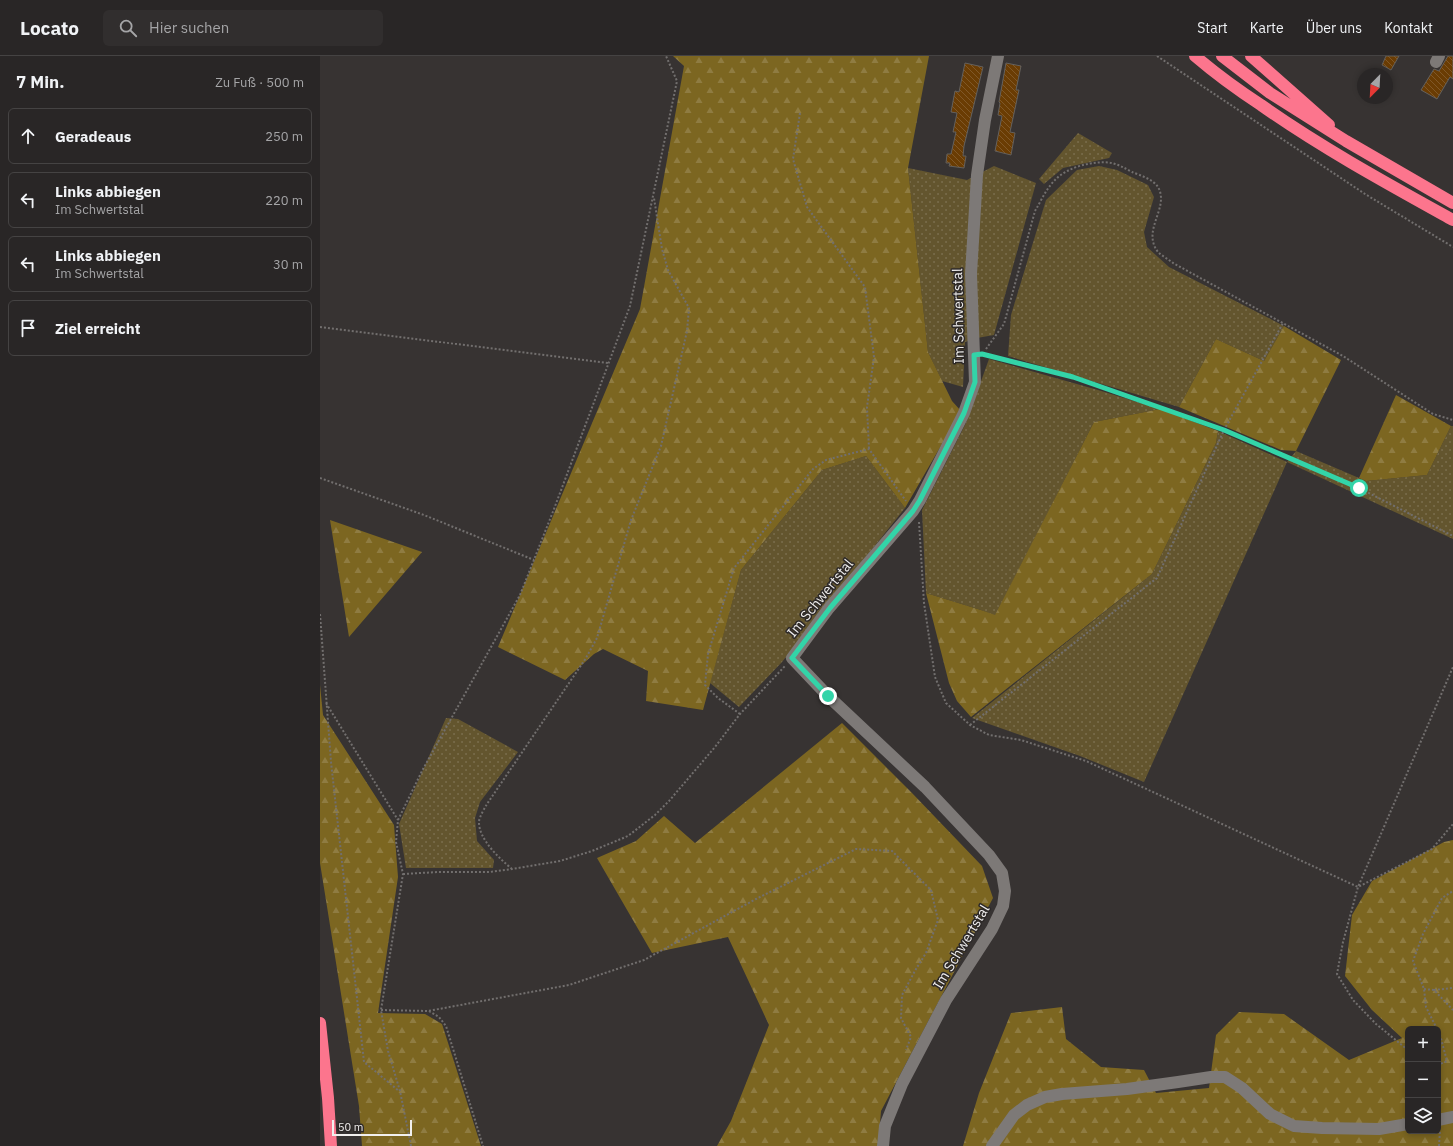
<!DOCTYPE html>
<html lang="de">
<head>
<meta charset="utf-8">
<style>
	body { margin:0; font-family:"IBM Plex Sans",sans-serif; background:#312e2e; color:#f1f3f6 }
	.controls { position:absolute; right:12px; bottom:12px; display:grid; overflow:hidden; border-radius:6px; box-shadow:0 2px 6px #0003 }
	.controls button { width:36px; height:36px; display:grid; place-items:center; padding:0; border:0; border-bottom:1px solid #454343; background:#292626; color:#f1f3f6; font:20px sans-serif }
	.compass { position:absolute; left:1037px; top:12px; width:36px; height:36px; border-radius:50%; background:#292626; box-shadow:0 2px 6px #0003; rotate:204deg }
	.scale { position:absolute; left:12px; bottom:10px; width:80px; box-sizing:border-box; padding-left:4px; border:2px solid #f1efee; border-top:0; font-size:11px; line-height:14px; white-space:nowrap; color:#f1efee; -webkit-text-stroke:3px #2d2928; paint-order:stroke }
	.stop { position:absolute; width:12px; height:12px; margin:-9px; border:3px solid #33d4a8; border-radius:50%; background:#fff }
	.stop.end { background:#33d4a8; border-color:#fff; box-shadow:0 1px 4px #0008 }
	.list { margin:0; padding:0; list-style:none }
	h2 { display:flex; justify-content:space-between; align-items:center; height:52px; margin:0; padding:0 16px; font-size:17px }
	h2 small { font-size:13px; font-weight:400; color:#a5a5a7 }
	.list li { display:grid; grid-template-columns:26px 1fr auto; gap:12px; align-items:center; box-sizing:border-box; height:56px; margin:0 8px 8px; padding:0 8px; border:1px solid #454343; border-radius:6px }
	.list b { display:block; font-size:15px; white-space:nowrap }
	.list p { margin:0; font-size:13px; white-space:nowrap; color:#a5a5a7 }
	.list em { font-size:13px; font-style:normal; color:#a5a5a7 }
	.icon { flex:none; width:22px; height:22px; fill:none; stroke:currentColor; stroke-width:2; stroke-linecap:round; stroke-linejoin:round }
	.map { position:relative; flex:none; width:1133px; height:1090px; overflow:hidden }
	header { display:flex; align-items:center; gap:24px; box-sizing:border-box; height:56px; padding:0 20px; background:#292626; border-bottom:1px solid #454343 }
	header strong { font-size:19px }
	nav { display:flex; gap:22px; margin-inline-start:auto; font-size:14px }
	.search { width:280px; height:36px; background:#312e2e; display:flex; align-items:center; gap:10px; box-sizing:border-box; padding:0 14px; border-radius:6px; color:#a5a5a7; font-size:15px }
	main { display:flex }
	aside { flex:1; background:#292626 }
	.map>svg:first-child { display:block }
	.grass { fill:url(#grass-dots) }
	.forest { fill:url(#forest-firs); fill-rule:evenodd }
	.building { fill:url(#building-back-hatch); stroke:#63605d }
	.lines { fill:none; stroke-linecap:round; stroke-linejoin:round }
	.path { stroke:#726f6e; stroke-width:2; stroke-dasharray:2 2; stroke-linecap:butt }
	.minor { stroke:#7d7977; stroke-width:12 }
	.highway { stroke:#fc758d; stroke-width:12 }
	.route { stroke:#33d4a8; stroke-width:5 }
	.labels { text-anchor:middle; stroke-width:3; stroke-linejoin:round; paint-order:stroke }
	.street-label { font-size:14px; fill:#f1efee; stroke:#2d2928 }
</style>
</head>
<body>
<header>
<strong>Locato</strong>
<div class="search"><svg class="icon" aria-label="search" viewBox="0 0 24 24"><circle cx="10" cy="10" r="6"/><path d="M15 15l6 6"/></svg>Hier suchen</div>
<nav><a>Start</a><a>Karte</a><a>Über uns</a><a>Kontakt</a></nav>
</header>
<main>
<aside>
<h2>7 Min.<small>Zu Fuß · 500 m</small></h2>
<ul class="list">
<li><svg class="icon" aria-label="ahead" viewBox="0 0 24 24"><path d="M12 20V5M6 11l6-6 6 6"/></svg><div><b>Geradeaus</b></div><em>250 m</em></li>
<li><svg class="icon" aria-label="left" viewBox="0 0 24 24"><path d="M17 20v-9H6M10 6l-5 5 5 5"/></svg><div><b>Links abbiegen</b><p>Im Schwertstal</p></div><em>220 m</em></li>
<li><svg class="icon" aria-label="left" viewBox="0 0 24 24"><path d="M17 20v-9H6M10 6l-5 5 5 5"/></svg><div><b>Links abbiegen</b><p>Im Schwertstal</p></div><em>30 m</em></li>
<li><svg class="icon" aria-label="arrive" viewBox="0 0 24 24"><path d="M6 21V4h12l-3 4 3 4H6"/></svg><div><b>Ziel erreicht</b></div></li>
</ul>
</aside>
<div class="map">
<svg width="1133" height="1090" viewBox="0 0 1133 1090">
	<defs>
		<pattern id="grass-dots" width="8" height="8" patternUnits="userSpaceOnUse"><rect width="8" height="8" fill="#63552e"/><path d="M2 2h.1M6 6h.1" fill="none" stroke="#7a6e4d" stroke-width="1.8" stroke-linecap="round"/></pattern>
		<pattern id="forest-firs" width="22" height="20" patternUnits="userSpaceOnUse"><rect width="22" height="20" fill="#7c6621"/><path d="M5 1l3.5 6h-7zM16 11l3.5 6h-7z" fill="#8f7c42"/></pattern>
		<pattern id="building-back-hatch" width="6" height="6" patternUnits="userSpaceOnUse"><rect width="6" height="6" fill="#6a3c03"/><path d="M-1 5l2 2M0 0l6 6M5-1l2 2" fill="none" stroke="#805828"/></pattern>
	</defs>
	<rect width="100%" height="100%" fill="#373332"/>
	<path class="grass" d="M758,77L792,97L789,102L743,112L724,128L719,123Z
		M674,110L716,127L674,279L657,282L645,286L643,331L622,325L608,296L588,112L647,124Z
		M779,110L797,114L828,129L834,141L824,176L827,191L849,211L964,270L944,305L896,283L859,351L688,300L691,259L726,144L757,114Z
		M669,303L778,334L840,353L774,366L675,560L661,554L606,537L602,454L646,367Z
		M1131,370H1133V483L967,406L824,726L760,700L652,662L832,518L896,387L898,375L967,406L976,395L1046,425L1107,419Z
		M546,400L585,452L462,606L419,651L390,627L421,514L502,414Z
		M126,662L138,663L198,696L160,746L155,762L157,785L174,804L173,812H86L79,768Z"/>
	<path class="forest" d="M353,0H609L588,112L608,296L632,345L641,355L585,452L546,400L502,414L421,514L383,654L326,645L328,615L283,593L274,598L245,624L178,591L320,253L364,10Z
		M964,270L1021,304L976,395L961,394L859,351L896,283L944,305Z
		M1076,339L1131,370L1107,419L1046,425L1039,422Z
		M840,353L898,375L896,387L832,518L651,661L637,645L629,627L606,537L661,554L675,559L774,366Z
		M10,464L102,496L29,581Z
		M0,629L3,659L74,769L78,821L58,957L105,958L122,968L161,1090H42L39,1050L0,807Z
		M522,667L592,737L662,810L673,842L561,1055L558,1090H397L411,1065L449,969L408,881L332,897L277,802L316,785L344,760L375,787Z
		M1133,784V1090H643L659,1037L691,957L742,951L746,983L781,1011L824,1014L836,1037L889,1032L896,979L919,956L964,958L1029,1004L1082,982L1052,954L1025,920L1032,859L1052,825L1124,786ZM1088,973H1118V1075H1088Z"/>
	<path class="building" d="M1066,0H1079L1071,14L1062,9Z
		M1128,0H1133V23L1130,21L1117,43L1101,34L1114,13L1119,15Z
		M645,7L663,11L644,90L643,100H646L644,112L629,110L630,107H626L627,98H631L636,76H633L637,57L631,56L635,35L639,36Z
		M686,7L701,10L696,34H699L690,76L695,77L691,99L675,95L682,60L678,59L680,47L679,46Z"/>
	<g class="lines">
		<path class="path" d="M837,0L1045,138L1133,191
			M480,57L473,103L487,151L545,231L554,301L547,351L549,393
			M0,271L288,307
			M666,293L684,268L715,155C721,145 726,133 735,124C747,111 774,104 792,107C799,109 805,112 812,116C819,119 833,123 838,131C850,152 821,174 838,196C842,200 848,203 853,207L1023,300L1113,358L1133,364
			M665,299L753,321L904,374L1039,432L1133,480
			M0,422L104,459L214,504
			M599,466L604,547L615,621L626,647L650,669L669,679L701,684L766,705L1038,831L1133,611
			M0,558L11,706L44,1006L79,1035
			M6,647L78,764
			M420,658L398,642L385,629L388,598L414,512L493,413L506,404L549,393L586,445
			M650,669L837,522L904,374L963,267
			M192,813C180,803 158,783 159,765C160,760 164,753 167,748L266,602L277,582L311,464L341,390L367,275L369,252L348,214L342,193L334,142
			M83,818L118,816H170L192,813L240,805L272,795L308,780L335,759L349,745L395,691L420,658L465,610
			M1104,933L1114,934L1133,954
			M1114,934L1133,932
			M61,954L108,955L249,929L324,904L436,843L536,793L572,795L611,834L618,864L606,897L596,913L582,939L581,962L591,981L586,994
			M109,955L119,961L126,970L163,1090
			M1117,973L1106,951L1104,933L1093,905L1103,878L1122,842L1133,835
			M1118,975L1120,979L1127,1005L1118,1009
			M1088,994L1056,968L1033,944L1017,918L1023,886L1038,831L1112,793L1133,768
			M91,1090L80,1035L68,995L61,954L83,818L76,786L78,764L102,715L200,539L234,453L310,250L357,25L346,0
			M1119,1090L1120,1074"/>
		<path class="minor" d="M1116,6L1119,0
			M1118,1064L1133,1061
			M563,1090L565,1070L582,1028L626,944L672,873L683,850L685,835L682,817L669,799L605,731L508,640L472,602L509,552L593,455L600,444L644,357L655,326L651,218L657,119L665,64L678,0
			M672,1090L694,1059L707,1049L725,1041L742,1038L807,1033L858,1026L891,1021H905L922,1032L950,1058L974,1070L1002,1072L1059,1073L1088,1068"/>
		<path class="highway" d="M875,0C896,18 918,34 941,49C1002,92 1068,128 1133,164
			M902,0L950,37L1026,85L1133,147
			M931,0L1009,69
			M0,967L8,1042L11,1090"/>
	</g>
	<g class="lines">
		<path class="route" d="M508,640L472,602L510,552L593,455L600,444L644,357L655,326L654,299L662,298L753,321L904,374L1039,432"/>
	</g>
	<g class="labels">
		<g class="street-label">
			<text transform="translate(638 260) rotate(-91)" y="5">Im Schwertstal</text>
			<text transform="translate(500 542) rotate(-51)" y="5">Im Schwertstal</text>
			<text transform="translate(641 891) rotate(-59)" y="5">Im Schwertstal</text>
		</g>
	</g>
</svg>
<div class="controls">
<button>+</button>
<button>−</button>
<button><svg class="icon" aria-label="layers" viewBox="0 0 24 24"><path d="M12 4l9 5-9 5-9-5zM3 14l9 5 9-5"/></svg></button>
</div>
<svg class="compass" viewBox="-18 -18 36 36"><path d="M0-13l5 13h-10z" fill="#e53935"/><path d="M0 13l5-13h-10z" fill="#a5a5a7"/></svg>
<div class="scale">50 m</div>
<div class="stop" style="left:1039px;top:432px"></div>
<div class="stop end" style="left:508px;top:640px"></div>
</div>
</main>
</body>
</html>
